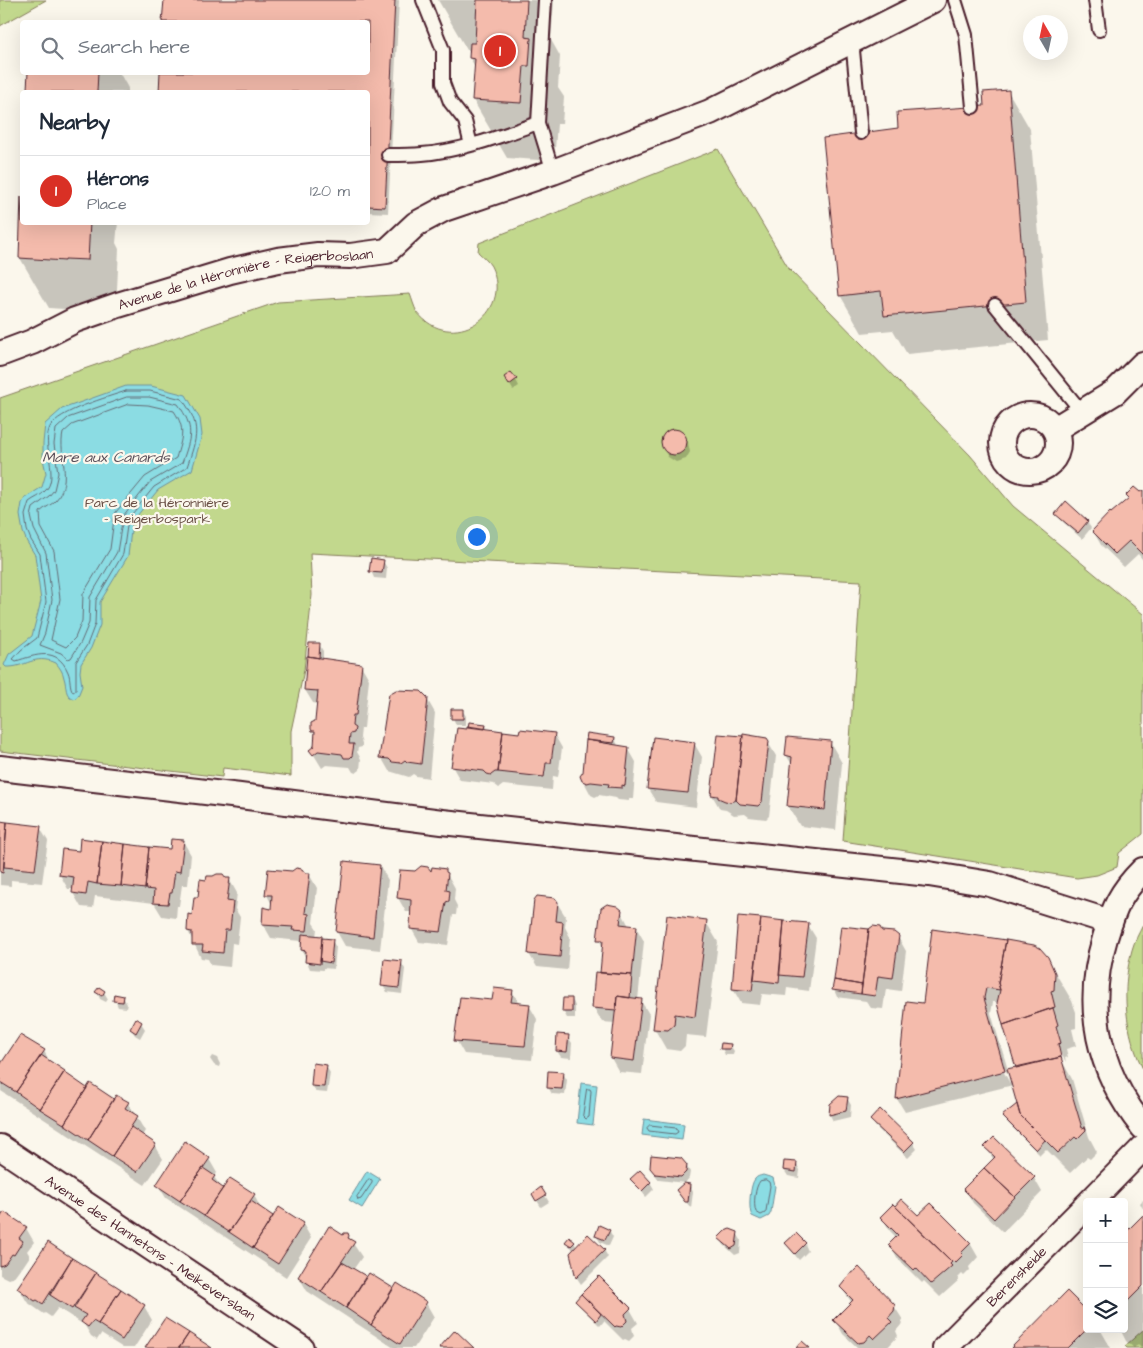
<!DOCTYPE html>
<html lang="en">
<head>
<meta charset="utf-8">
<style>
	body { margin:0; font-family:"Architects Daughter",sans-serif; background:#f2f2f3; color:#1f2937 }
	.controls { position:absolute; right:15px; bottom:15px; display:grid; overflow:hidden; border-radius:5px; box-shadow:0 5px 20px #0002 }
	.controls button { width:45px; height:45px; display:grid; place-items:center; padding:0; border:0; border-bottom:1px solid #e0e1e3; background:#fff; color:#1f2937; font:25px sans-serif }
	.compass { position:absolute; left:1023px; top:15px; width:45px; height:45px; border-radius:50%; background:#fff; box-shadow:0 5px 20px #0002; rotate:351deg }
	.you { position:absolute; left:476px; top:536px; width:18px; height:18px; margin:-12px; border:4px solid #fff; border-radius:50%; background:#1a73e8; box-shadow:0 0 0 8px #1a73e833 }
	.badge { display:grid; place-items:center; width:32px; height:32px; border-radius:50%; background:#d93025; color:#fff; font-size:16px; font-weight:700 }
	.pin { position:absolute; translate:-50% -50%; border:2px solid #fff; box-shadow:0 1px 5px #0006 }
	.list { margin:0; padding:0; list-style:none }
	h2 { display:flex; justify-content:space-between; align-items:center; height:65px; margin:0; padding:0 20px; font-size:21px }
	h2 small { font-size:16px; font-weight:400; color:#747a83 }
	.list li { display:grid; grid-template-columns:32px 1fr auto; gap:15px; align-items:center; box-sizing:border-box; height:70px; padding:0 20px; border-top:1px solid #e0e1e3 }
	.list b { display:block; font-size:19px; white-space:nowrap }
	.list p { margin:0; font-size:16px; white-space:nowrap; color:#747a83 }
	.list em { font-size:16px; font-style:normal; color:#747a83 }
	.icon { flex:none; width:28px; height:28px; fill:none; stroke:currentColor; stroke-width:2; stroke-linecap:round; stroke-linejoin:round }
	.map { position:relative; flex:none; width:1143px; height:1348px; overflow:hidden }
	.search { position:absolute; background:#fff; box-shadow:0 5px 20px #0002; left:20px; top:20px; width:350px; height:55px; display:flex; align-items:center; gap:12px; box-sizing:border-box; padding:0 18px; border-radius:5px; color:#747a83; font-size:19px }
	.panel { position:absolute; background:#fff; box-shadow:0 5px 20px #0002; left:20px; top:90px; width:350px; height:135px; border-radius:5px }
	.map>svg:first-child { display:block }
	.green { fill:#c2d88d; stroke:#867c5c }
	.water { fill:#8bdce3; stroke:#719099 }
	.shadow { fill:#0003; fill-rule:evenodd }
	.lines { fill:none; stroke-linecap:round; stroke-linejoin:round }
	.shore { stroke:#646b75; stroke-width:1 }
	.building { fill:#f4bbac; stroke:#4a1f2b }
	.service-casing { stroke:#4a1f2b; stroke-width:16 }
	.minor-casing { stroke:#4a1f2b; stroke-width:28 }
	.service { stroke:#fbf7ec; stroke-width:12 }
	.minor { stroke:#fbf7ec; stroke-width:24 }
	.labels { text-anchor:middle; stroke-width:4.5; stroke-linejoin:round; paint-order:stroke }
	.street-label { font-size:14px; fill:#4a1f2b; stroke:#fbf7ec }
	.park-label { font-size:14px; fill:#684d44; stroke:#fbf7ec }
	.water-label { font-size:15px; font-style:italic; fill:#5a4e59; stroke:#fbf7ec }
</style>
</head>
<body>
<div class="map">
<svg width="1143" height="1348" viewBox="0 0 1143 1348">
	<rect width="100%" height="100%" fill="#fbf7ec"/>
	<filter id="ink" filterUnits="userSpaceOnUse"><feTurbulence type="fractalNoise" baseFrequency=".02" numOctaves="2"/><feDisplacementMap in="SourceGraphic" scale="10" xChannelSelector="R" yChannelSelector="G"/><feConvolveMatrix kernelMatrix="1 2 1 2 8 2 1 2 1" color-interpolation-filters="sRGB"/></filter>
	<g filter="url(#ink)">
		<path class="green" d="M0,0H46L0,26Z
			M718,149L789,269L970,455L1013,506L1143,614V834L1119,853L1117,867L1097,875L1077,878L843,841L861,581L310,553L312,595L304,670L291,731V776L223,768L222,777L0,751V398L278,302L410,294C412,299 414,307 417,312C450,355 515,315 491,266C488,261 482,256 478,252L479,243Z
			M1143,925V1069C1125,1033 1121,989 1132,950C1134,942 1139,933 1143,925Z
			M1143,1330V1348H1127L1125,1346Z"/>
		<path class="water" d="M126,386H151L186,395L200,419L202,435L192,470L158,490L132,522L128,556L100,602V625L91,648L81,664L80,672L82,686L78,696L74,699C64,696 67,686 64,678C63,672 60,668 56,663C34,653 26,668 6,667L4,665L9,654L32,636L41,601L35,555L27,542L23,532L20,515L22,503L25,498L42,487L46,473L43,459V443L45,424L62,409Z
			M581,1083L597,1085L593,1125L577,1123Z
			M644,1119L684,1124L682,1140L642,1135Z
			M367,1171L380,1179L362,1208L349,1200Z
			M763,1175L773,1178L775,1186L771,1212L769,1216L761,1220L752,1216C748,1210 750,1184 755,1179C757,1176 760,1176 763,1175Z"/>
		<path class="shadow" d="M165,0H399L388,213L368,212V92H160L161,72H368V22H164Z
			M438,0H554L551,40L560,56L558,88L564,97L562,124H557L554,161L507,158L473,100L475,67L470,58L471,50H467Z
			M29,72H119L128,88V92H31L29,89Z
			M1008,91L1030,129L1048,340L907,354L893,330L862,333L840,295L900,129L985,107Z
			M22,199V222H118L116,243L119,249L116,309L93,311L49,308L20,258Z
			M505,377L516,380L519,386L513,390Z
			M676,429L684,435L688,442L690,452L686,459L676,462L668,457L664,450L662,440L666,432Z
			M1143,492V560L1138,554L1124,567L1101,545L1093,531L1129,498Z
			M1057,514L1087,522L1091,528L1082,539L1061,520Z
			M383,561L387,568L386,579L374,578L371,571Z
			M319,644L323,651V660L361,665L369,679L364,728H361L360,738L362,743V747L358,748L357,752L361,759L360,770L356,773L353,772L350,767L326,765L322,768L311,750L315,746L316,735L312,728L316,722L318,704L313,703L305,690L309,656Z
			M427,699L435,713L429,778L416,776L413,774L409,777L389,771L381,757Z
			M462,710L466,716V725H456L453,718Z
			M485,725L488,730L520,734H554L562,748L558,777L553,776L552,790L503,785L499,788L494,784L460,780L452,766L468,730Z
			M588,735L615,738L618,746L628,748L636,762L633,799H629V801L618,800L616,798L599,795L595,797L591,795L583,780Z
			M744,737L766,739L776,756L769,816L766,819L749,817L745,814L734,815L726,810L720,809L712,795Z
			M830,742L842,763L836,830L800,826L788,806L793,766L786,755Z
			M694,743L702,757L696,807L656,802L648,789Z
			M0,823L40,828L48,841L42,883L11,880V886L0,885Z
			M183,841L191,855L188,885H182L179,906H177L176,918L162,916L154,903L95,896L93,908L81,907L73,893V889H68L60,875L80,852L171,850Z
			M380,866L388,880L380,950L345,946L337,932Z
			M445,870L455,888L454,900L457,906L456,915H453L448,945L419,942L411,928L412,912H406L398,898L432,874Z
			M304,874H309L317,888L313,923L317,929L316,937L332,941L336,947L334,969L323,968V970L310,969L302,950L300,941L271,938L263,924L272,910V905L267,895Z
			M225,879H229L237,893L235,909L240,917L237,944L232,943L230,967L211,965L208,959L201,958L188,931L200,899Z
			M557,903L566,917L565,927L570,937L567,970L537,967L529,954Z
			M621,911L629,926L636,927L644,941L638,1000L641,1001L649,1014L642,1074L619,1072L611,1058L615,1023L602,1022L594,1008L601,974L603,948L599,939Z
			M739,917L808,925L816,938L809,991L787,988L786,996L762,994L760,1005L741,1003L733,989Z
			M706,922L718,942L706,1037L686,1035L685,1046L680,1051L666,1049L654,1028Z
			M842,928L882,932L898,937L906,951L901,991L886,989L883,1009L871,1008L866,1001L837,997L834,990Z
			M401,962L405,969L402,994L387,992L383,986Z
			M1049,962L1072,1001L1076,1012V1028L1072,1029L1076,1046L1066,1049L1068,1057L1065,1058L1066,1062L1059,1051L1057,1052L1072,1079L1089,1137L1097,1152L1090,1159L1087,1157L1070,1173L1046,1149L1040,1155L1008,1123L1004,1117L1019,1110L1013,1085L905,1112L897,1099L924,1004ZM993,1002H998L1017,1068L1008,1070L991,1013ZM1003,1065L1011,1080V1085L1001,1067Z
			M512,991L520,1004L529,1005L537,1019L532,1060L464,1054L456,1040L493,1001Z
			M97,992H104L108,999L106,1002L100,999Z
			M123,997L127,1004L126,1008L118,1007L115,1000Z
			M572,999L575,1006V1018H567L563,1011Z
			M141,1023L145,1029L140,1038L135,1035L131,1029Z
			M568,1037L572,1043L571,1058L561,1057L557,1051Z
			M730,1045L734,1051L733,1055H725L722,1048Z
			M44,1051L51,1064L88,1089L114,1100L128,1103L145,1131L142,1136L155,1145L163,1159L145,1185L1,1091L0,1067Z
			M212,1056L217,1058L220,1064L219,1067L214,1065L210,1059Z
			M326,1066L330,1073L327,1093L316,1092L312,1085Z
			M563,1073L567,1080L565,1095L552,1094L548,1087Z
			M847,1098L851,1105L850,1117L833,1121L830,1115L831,1104Z
			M872,1120L913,1143L917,1149L908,1158L875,1126Z
			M986,1147L1034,1178L1042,1192L1003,1232L973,1203L965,1189L994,1160Z
			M209,1159L217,1173L214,1177L223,1190L254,1195L261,1209L274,1217L303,1224L311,1238L286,1277L166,1198L158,1185Z
			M796,1163L800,1170L799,1178L788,1176L784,1170Z
			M686,1165L690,1172L689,1178L685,1183L659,1180L652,1170Z
			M632,1179L650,1182L654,1189L646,1197Z
			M690,1185L693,1192L691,1208L677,1191Z
			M541,1189L549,1202L541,1207L533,1194Z
			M1143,1200V1209L1140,1203Z
			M0,1211L26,1228L34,1242L27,1251L30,1256L22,1268L21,1267L13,1278L8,1279L0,1275Z
			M1143,1216V1346L1142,1348L1138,1344L1134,1348L1126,1341L1120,1329H1124V1235Z
			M882,1217H918L970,1243L978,1257L969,1267L970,1270L964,1276L962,1274L958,1278L959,1280L940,1297L924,1281L922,1283L898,1259L890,1245L897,1238L890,1231Z
			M609,1230L613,1237L609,1246L600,1242L596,1235Z
			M737,1233L741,1240L740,1253L735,1255L724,1245L720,1238Z
			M348,1236L362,1257L353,1270L366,1278L369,1274L394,1290L397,1284L426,1303L434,1317L414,1348H394L307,1291L299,1277L343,1237Z
			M567,1242H574L577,1248L604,1250L608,1257L581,1284L577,1278L572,1253L574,1251Z
			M48,1243L144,1306L152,1320L134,1348H123L101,1334L97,1340L91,1336L82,1321L81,1323L58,1308L51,1317L45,1313L44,1314L27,1302L19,1288Z
			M786,1244H805L808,1251L799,1260Z
			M599,1278L630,1309L638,1323L632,1328L634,1336L629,1341L625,1339L623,1340L604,1321L600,1326L581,1307L577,1301Z
			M841,1287L894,1306L903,1320L901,1325L896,1331L898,1336L887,1348H858L843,1334L835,1320L852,1303Z
			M1087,1329H1100L1111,1348H1013Z"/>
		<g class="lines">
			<path class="shore" d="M126,391H150L182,399C202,426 197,437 187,467L154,487L128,519L123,554L96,600L95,624L87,645L76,662V690L73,692C69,686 71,679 68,672C57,646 36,655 16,661L13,659L21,650L37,638L46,602L40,554L31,540L27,530L25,515L29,502C34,498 41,496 45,491C60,478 41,445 50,427C58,411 108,397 126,391Z
				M127,397H149L178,404C195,428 191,437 182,463L150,482L123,516L117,552L90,597L89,623L81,642L71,658L68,659L61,653L40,645L45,633L52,600L46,553L34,529L31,516L33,508L49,496L54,490L58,473L54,444L56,429L68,418Z
				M129,404L148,405L174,411C186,429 182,438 176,458L145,477L116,512L114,519L110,549L83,594L82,621L75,638L66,647L51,640L60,599L54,551L41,527L40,512C45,507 52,505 56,500C73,481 58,454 63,433L72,425Z
				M587,1089H590L591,1091L589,1117L586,1119L583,1116Z
				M650,1125L676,1128L678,1132L675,1134L649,1131L647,1128Z
				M369,1179L372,1180V1183L361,1199L358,1200L357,1197Z
				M766,1180L769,1182L770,1186L766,1211L765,1213L761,1215L756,1212C753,1204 755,1187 760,1181Z"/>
		</g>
		<path class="building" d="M164,0H395L385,207L368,206V92H159L160,72H368V22H162Z
			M477,0H527L525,37L531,38L529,66H524L521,103L472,100L475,59L469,58L470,43H475Z
			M28,72H98L97,92H30L31,89H27Z
			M1009,90L1026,302L884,316L881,291L839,296L823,138L898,128L897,112L984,106L983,92Z
			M21,196L22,222H90L88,260L65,259V261L19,258Z
			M511,372L517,379L509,385L504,377Z
			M661 442a13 13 0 1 1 26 0a13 13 0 1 1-26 0Z
			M1134,487L1140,492L1143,490V555L1129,541L1115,554L1092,531L1110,512L1111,513L1129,498L1126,495Z
			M1066,501L1088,521L1078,533L1055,514Z
			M371,558L384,560L382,573L369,572Z
			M309,643H320L319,658L308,656Z
			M307,656L362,664L356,715H353L352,726L355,728L354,733L350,734L349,744H354L352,756L350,758H344L342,754L318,751L313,755L309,750L314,746L315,731H312L311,729V723L315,721L318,691L304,690Z
			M396,690L421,691L428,698L421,764L407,762L405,760L401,763L392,762L389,759L379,758L389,694Z
			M451,709H463V719H451Z
			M469,722L486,724L485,729L468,727Z
			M467,726L503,731L498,772H495L491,775L487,774L484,771L451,767L457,728L467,729Z
			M520,729L555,733L551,763H546L544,777L498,772L503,731L519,733Z
			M587,733L615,737L614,743L586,740Z
			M718,734L743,736L736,800L730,802L725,801L718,798V796L711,795Z
			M743,734L767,738L769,741L762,802L758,806L740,804L736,800Z
			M653,737L695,742L688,793L647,789Z
			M787,737L831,741L825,810L787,806L792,757L785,755Z
			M586,740L629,747L625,786L622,785V788L608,787L609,784L591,782L587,783L582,781L580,776L583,772Z
			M0,821L7,822L3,873L0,872Z
			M7,822L41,826L35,870L4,867Z
			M80,838L102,841L97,884L88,882L86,895L72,893L74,877L59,875L62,849L79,851Z
			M171,839L184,840L180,872L175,871L172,893H170L168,904L153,903L154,890L145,889L149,847L170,849Z
			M102,841L125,844L121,886L97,884Z
			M125,844L149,847L145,889L121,886Z
			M344,861L380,865L373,937L336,932Z
			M421,866L428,867L431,871L432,867L446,869V872L448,873L446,890L450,891L449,901L446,902L441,932L410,929L411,900L397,898L400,870L415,871Z
			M296,868L302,869L305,873H310L305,913L309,914L307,931L292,930L293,927L262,925L263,907L271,909L272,895H265L268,869L292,871Z
			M217,874H223L226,878H230L227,901L233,902L230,930H225L223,953L202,951L203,945H192V932L187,931L188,914L192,915L194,897H198L200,879L206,880L207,876H213Z
			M537,896L555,898L558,902L556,921L563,922L560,957L528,954L534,900Z
			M607,904L617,906L622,910L620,924L637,926L632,975L600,973L603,940H597L601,908Z
			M667,915L707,920L695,1017L675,1014L674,1025L668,1030L653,1029Z
			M738,916L761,918L752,991L732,989Z
			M761,918L784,921L779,983L754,980Z
			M784,921L809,923L802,977L779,975Z
			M841,926L869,929L862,985L834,980Z
			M873,926L880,927L882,931L894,932L899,936L893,978L878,976L875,996L861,994L869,929Z
			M932,929L1006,940L998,983L1000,990L986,988L984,998L1005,1071L896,1099L906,1001L923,1003Z
			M302,934L322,936L320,964L305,962L306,951L301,950Z
			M322,938L333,939L331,963L320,961Z
			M1006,940L1034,945L1040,948L1048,957L1055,973L1054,990L1051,991L1055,1007L1003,1025L997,1003L1000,990L998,983Z
			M384,959L402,961L399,988L381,986Z
			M595,972L632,975L630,998L617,996L616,1010L592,1008Z
			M834,980L862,985L861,994L832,990Z
			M99,987L105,991L102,996L95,992Z
			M494,988L513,990L511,1002L530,1004L525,1046L454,1041L460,997L492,1000Z
			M114,994L124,996L123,1002L113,1001Z
			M617,996L642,999L634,1061L610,1058Z
			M563,998H572V1012H562Z
			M1053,1008L1058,1025L1056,1026L1061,1043L1058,1044L1061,1057L1016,1068L1003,1025Z
			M136,1018L142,1022L136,1033L130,1029Z
			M557,1034L569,1035L567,1052L556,1051Z
			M20,1035L45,1050L16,1092L0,1082V1065Z
			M721,1043L731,1044L730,1049H720Z
			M41,1055L65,1071L40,1109L16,1092Z
			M1061,1057L1082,1128L1085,1127L1086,1130L1077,1139L1075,1137L1058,1153L1020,1115L1007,1069Z
			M313,1063L327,1065L324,1087L311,1086Z
			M548,1071L564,1072L562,1089L547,1088Z
			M64,1072L87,1088L64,1124L40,1109Z
			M90,1083L114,1099L88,1140L64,1124Z
			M116,1095L129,1102L125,1108L138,1116L112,1156L88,1140Z
			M839,1096L848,1097L846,1111L829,1115L830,1104Z
			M1017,1104L1020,1115L1045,1140L1036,1150L1002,1116Z
			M880,1109L914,1142L904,1152L870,1120Z
			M131,1127L156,1144L137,1172L112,1156Z
			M994,1137L1035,1177L1015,1197L984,1168L995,1157L984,1147Z
			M185,1141L210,1158L180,1201L156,1185Z
			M651,1155L681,1158L687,1165L686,1172L681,1177L655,1174L650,1168Z
			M784,1161L797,1162L796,1172L783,1170Z
			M203,1168L215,1176L212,1180L223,1188L204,1216L180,1201Z
			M984,1168L1015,1197L994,1219L963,1189Z
			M640,1170L651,1182L642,1191L630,1179Z
			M230,1178L255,1194L229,1232L204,1216Z
			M684,1183L690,1184L688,1202H685L676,1190Z
			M541,1187L546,1195L536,1201L532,1194Z
			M901,1199L918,1215L931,1203L971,1243L961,1253L963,1255L955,1263L953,1261L952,1262L895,1206Z
			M251,1201L273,1216L253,1248L229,1232Z
			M893,1204L952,1262L950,1264L952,1266L931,1284L916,1268L914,1270L888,1245L898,1235L880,1217Z
			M279,1207L304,1223L278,1264L253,1248Z
			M4,1212L27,1227L19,1238L23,1241L14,1255L12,1254L5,1264L0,1266V1218Z
			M1143,1215V1286L1124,1305V1234Z
			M599,1225L610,1230L605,1240L595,1236Z
			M329,1226L343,1235L344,1233H348L349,1236L348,1238L355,1242L321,1292L298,1277Z
			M730,1229L738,1232L736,1246L731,1249L718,1238L725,1231Z
			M796,1233L806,1243L795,1254L785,1243Z
			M588,1234L605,1250L576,1278L570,1253Z
			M569,1237L575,1242L571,1246L565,1242Z
			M48,1242L72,1258L43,1304L37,1300L35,1301L17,1288Z
			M72,1258L96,1273L72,1309L50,1295Z
			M342,1262L366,1276L346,1308L321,1292Z
			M859,1267L895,1305L894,1311L888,1318L892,1322L874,1339L870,1335L864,1342L858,1343L833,1320L853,1300L840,1287L852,1272H854Z
			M96,1273L121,1289L98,1324L93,1321L88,1327L81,1322L86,1315L74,1308Z
			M369,1273L393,1288L371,1325L346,1308Z
			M599,1276L631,1308L625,1314L627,1321L621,1327L616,1326L615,1327L581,1294Z
			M397,1283L427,1302L400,1344L371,1325Z
			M121,1289L145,1305L122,1340L98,1324Z
			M1067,1291L1087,1311V1329L1068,1348H1011Z
			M581,1294L601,1314L596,1321L575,1301Z
			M165,1318L189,1333L179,1348H145Z
			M455,1330L474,1348H439Z
			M189,1333L212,1348H179Z
			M802,1341L810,1348H796Z"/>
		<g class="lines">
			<g class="service-casing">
				<path id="service" d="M423,0L443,50V83L450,102L465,121L471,145
					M545,0L538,123L553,172
					M955,0L966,35L973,107
					M1095,0L1099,30
					M852,40L861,133
					M388,155C399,155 411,155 422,154C462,151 501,136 538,123
					M995,305L1082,412"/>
			</g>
			<g class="minor-casing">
				<g id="minor">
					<path id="s1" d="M0,354L32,342L75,320L118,305L230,271L278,260L318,255L350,256L387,251L416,224L444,209L553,172L710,112L933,0"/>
					<circle cx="1030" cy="443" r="28"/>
					<path d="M1055,429L1115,392L1143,364"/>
					<path d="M0,768L240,796L442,822L929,874L990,884L1110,922"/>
					<path d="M1143,870C1120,893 1114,908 1105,938C1084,1007 1098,1071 1143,1127"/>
					<path id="s2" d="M0,1147L301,1348"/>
					<path d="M1090,1202L1143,1148"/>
					<path id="s3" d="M945,1348L1087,1205"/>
				</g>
			</g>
			<use href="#service" class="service"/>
			<use href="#minor" class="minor"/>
		</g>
	</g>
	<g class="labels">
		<g class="street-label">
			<text dy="5" stroke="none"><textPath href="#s1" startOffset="259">Avenue de la Héronnière - Reigerboslaan</textPath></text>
			<text dy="5" stroke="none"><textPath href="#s2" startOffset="181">Avenue des Hannetons - Meikeverslaan</textPath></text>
			<text dy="5" stroke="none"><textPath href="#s3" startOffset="101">Berensheide</textPath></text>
		</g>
		<g class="park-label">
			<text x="157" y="507">Parc de la Héronnière<tspan x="157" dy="16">- Reigerbospark</tspan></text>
		</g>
		<g class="water-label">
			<text x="106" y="462">Mare aux Canards</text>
		</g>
	</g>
</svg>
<div class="controls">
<button>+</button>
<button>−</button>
<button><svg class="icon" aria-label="layers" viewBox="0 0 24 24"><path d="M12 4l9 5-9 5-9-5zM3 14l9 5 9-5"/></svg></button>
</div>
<svg class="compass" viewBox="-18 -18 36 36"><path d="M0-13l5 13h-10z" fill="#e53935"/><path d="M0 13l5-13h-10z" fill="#747a83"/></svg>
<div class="you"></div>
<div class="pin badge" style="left:500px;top:51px">1</div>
<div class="search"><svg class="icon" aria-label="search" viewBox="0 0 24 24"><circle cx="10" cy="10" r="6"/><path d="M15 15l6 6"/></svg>Search here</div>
<section class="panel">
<h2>Nearby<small></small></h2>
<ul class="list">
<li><span class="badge">1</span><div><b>Hérons</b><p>Place</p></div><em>120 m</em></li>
</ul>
</section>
</div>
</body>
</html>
